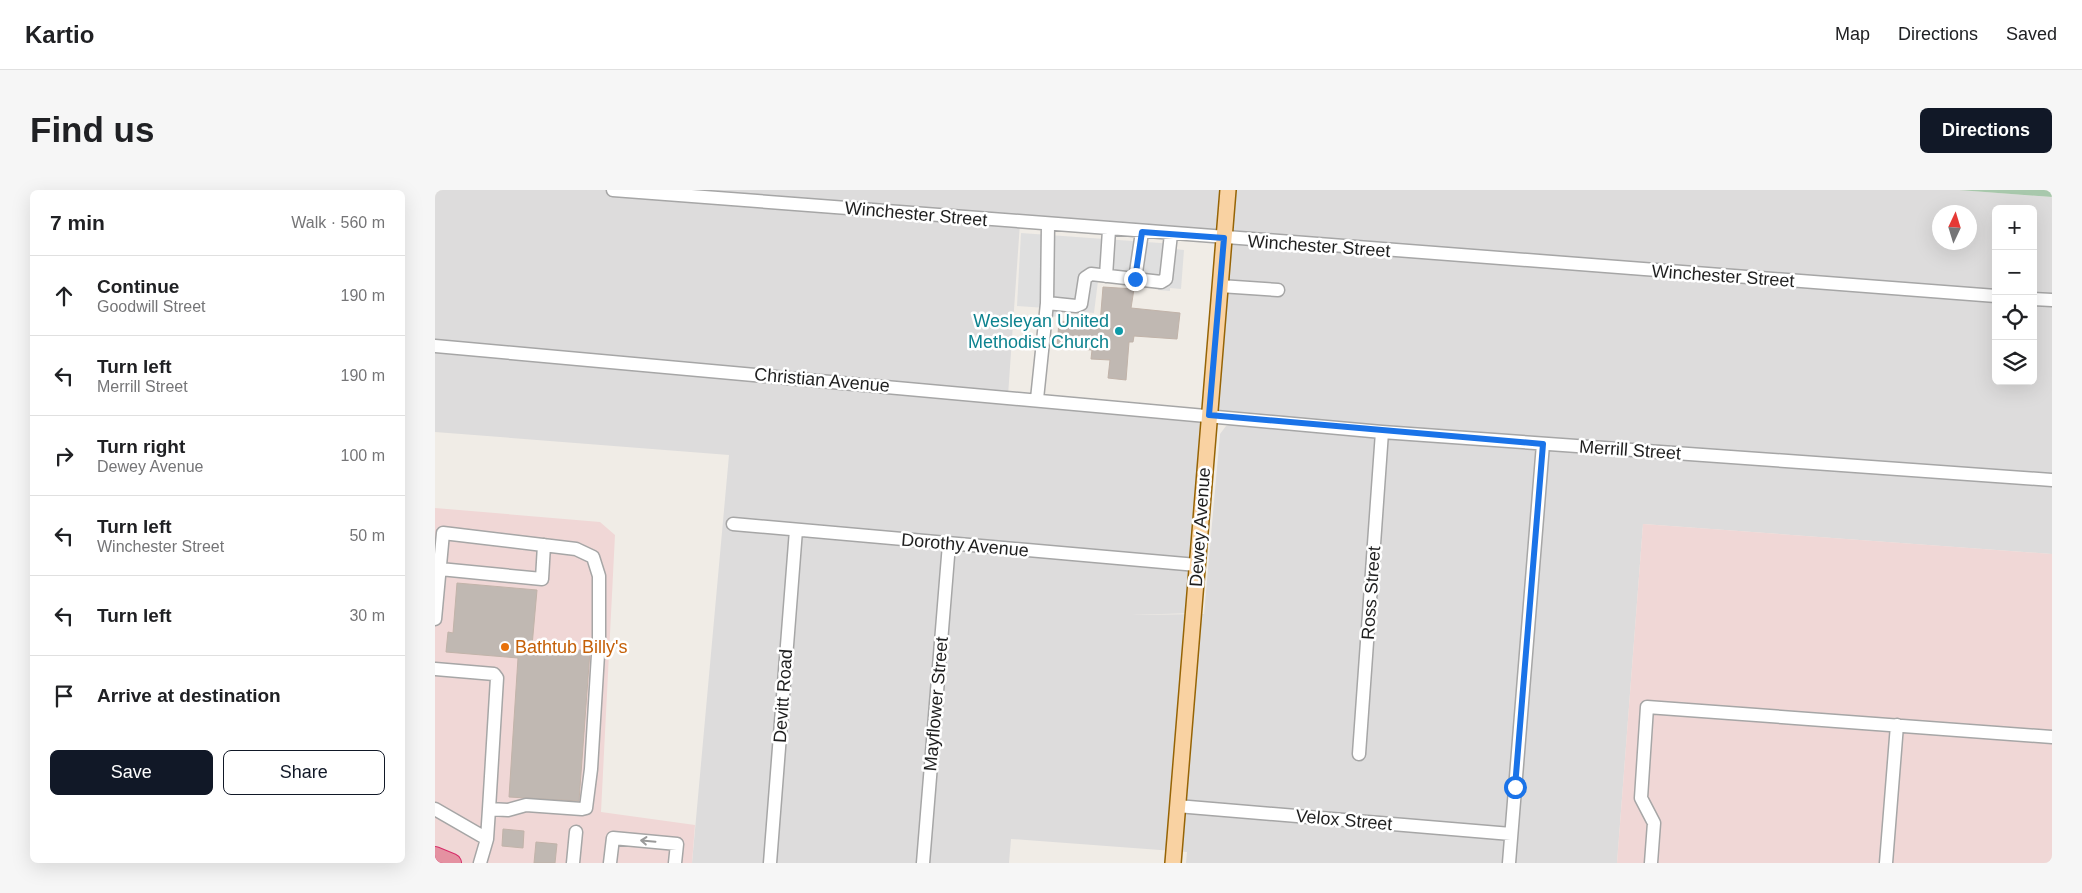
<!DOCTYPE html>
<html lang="en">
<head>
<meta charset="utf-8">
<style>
	body { margin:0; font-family:Arial,sans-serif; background:#f6f6f6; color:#202124 }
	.controls { position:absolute; right:15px; top:15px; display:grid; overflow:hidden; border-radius:8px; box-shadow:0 5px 20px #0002 }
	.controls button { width:45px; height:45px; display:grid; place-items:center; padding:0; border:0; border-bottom:1px solid #e0e0e0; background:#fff; color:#202124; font:25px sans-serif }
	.compass { position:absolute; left:1497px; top:15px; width:45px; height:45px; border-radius:50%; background:#fff; box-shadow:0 5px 20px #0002; rotate:4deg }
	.stop { position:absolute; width:15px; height:15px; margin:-11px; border:4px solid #1a73e8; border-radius:50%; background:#fff }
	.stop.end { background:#1a73e8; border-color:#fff; box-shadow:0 1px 5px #0008 }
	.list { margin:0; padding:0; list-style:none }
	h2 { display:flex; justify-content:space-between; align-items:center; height:65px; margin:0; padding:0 20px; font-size:21px }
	h2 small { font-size:16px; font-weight:400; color:#757577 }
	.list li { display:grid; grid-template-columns:32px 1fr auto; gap:15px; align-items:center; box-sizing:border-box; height:80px; padding:0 20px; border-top:1px solid #e0e0e0 }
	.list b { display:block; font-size:19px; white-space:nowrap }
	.list p { margin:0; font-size:16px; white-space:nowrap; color:#757577 }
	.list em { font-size:16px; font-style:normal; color:#757577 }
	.actions { display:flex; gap:10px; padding:15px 20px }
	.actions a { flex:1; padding:11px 0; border:1px solid #111827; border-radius:8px; text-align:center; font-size:18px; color:#111827 }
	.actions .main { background:#111827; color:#fff }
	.icon { flex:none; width:28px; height:28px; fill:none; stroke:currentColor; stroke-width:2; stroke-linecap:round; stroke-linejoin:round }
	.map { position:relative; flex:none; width:1617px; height:673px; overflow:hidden; border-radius:8px }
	header { display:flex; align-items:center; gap:30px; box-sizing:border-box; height:70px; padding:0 25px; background:#fff; border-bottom:1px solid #e0e0e0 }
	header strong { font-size:24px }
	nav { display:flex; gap:28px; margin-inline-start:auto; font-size:18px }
	.intro { display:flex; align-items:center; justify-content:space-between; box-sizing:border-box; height:120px; padding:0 30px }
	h1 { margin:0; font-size:35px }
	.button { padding:12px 22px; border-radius:8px; background:#111827; color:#fff; font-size:18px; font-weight:700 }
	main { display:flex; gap:30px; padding:0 30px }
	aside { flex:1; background:#fff; border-radius:8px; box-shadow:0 5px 20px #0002 }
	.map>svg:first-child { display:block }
	.residential { fill:#dddcdc; fill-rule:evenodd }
	.commercial { fill:#f0d7d6 }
	.cemetery { fill:#a8c8ac }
	.parking { fill:#dfdfdf }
	.building { fill:#c0b8b2; stroke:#c1b3a9 }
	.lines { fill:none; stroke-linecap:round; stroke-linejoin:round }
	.minor-casing { stroke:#a6a6a6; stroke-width:15 }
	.major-casing { stroke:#966405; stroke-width:18 }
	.highway-casing { stroke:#d62b68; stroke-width:20 }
	.minor { stroke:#fff; stroke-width:12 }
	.major { stroke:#f9d2a2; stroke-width:15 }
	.highway { stroke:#e491a1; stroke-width:18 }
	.oneway { stroke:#9a9a9a }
	.route { stroke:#1a73e8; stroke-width:6 }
	.culture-dot { fill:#0f9aa8; stroke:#fff; stroke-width:2 }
	.food-dot { fill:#e8710a; stroke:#fff; stroke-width:2 }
	.labels { text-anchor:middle; stroke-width:5; stroke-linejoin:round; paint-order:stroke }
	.street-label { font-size:18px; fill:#1f1f1f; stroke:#fff }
	.culture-label { font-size:18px; fill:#0d838f; stroke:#fff; text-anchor:end }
	.food-label { font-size:18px; fill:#c56008; stroke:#fff; text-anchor:start }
</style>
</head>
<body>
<header>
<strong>Kartio</strong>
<nav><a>Map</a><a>Directions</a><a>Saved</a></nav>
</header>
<div class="intro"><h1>Find us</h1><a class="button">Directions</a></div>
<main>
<aside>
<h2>7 min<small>Walk · 560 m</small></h2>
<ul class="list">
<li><svg class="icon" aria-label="ahead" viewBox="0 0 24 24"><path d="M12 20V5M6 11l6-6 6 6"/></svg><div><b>Continue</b><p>Goodwill Street</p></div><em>190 m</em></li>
<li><svg class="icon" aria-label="left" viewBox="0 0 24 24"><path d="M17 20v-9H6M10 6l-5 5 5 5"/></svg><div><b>Turn left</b><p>Merrill Street</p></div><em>190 m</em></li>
<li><svg class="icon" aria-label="right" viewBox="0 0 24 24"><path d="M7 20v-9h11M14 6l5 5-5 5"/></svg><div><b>Turn right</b><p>Dewey Avenue</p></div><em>100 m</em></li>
<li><svg class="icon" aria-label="left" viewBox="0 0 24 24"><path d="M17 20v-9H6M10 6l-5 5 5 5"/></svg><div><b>Turn left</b><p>Winchester Street</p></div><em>50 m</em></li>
<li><svg class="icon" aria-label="left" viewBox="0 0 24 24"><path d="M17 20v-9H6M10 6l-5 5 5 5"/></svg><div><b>Turn left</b></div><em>30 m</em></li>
<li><svg class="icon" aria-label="arrive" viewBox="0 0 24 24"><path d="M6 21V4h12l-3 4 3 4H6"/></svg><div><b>Arrive at destination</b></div></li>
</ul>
<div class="actions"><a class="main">Save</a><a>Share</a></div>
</aside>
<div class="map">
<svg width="1617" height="673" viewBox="0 0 1617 673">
	<rect width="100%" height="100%" fill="#f0ece6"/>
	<path class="residential" d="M0,0H1524L1617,7V293L774,225L759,423L696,425L769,424L785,244L791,236L796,235L1617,297V364L1208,334L1182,673H751L752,662L576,649L574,673H257L294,265L0,242ZM1561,19H1598V191H1561ZM1504,22H1534V52H1504ZM585,33L788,49L774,225L573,206Z"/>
	<path class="commercial" d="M0,318L165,332L180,345L166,622L260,635L257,673H17L0,666Z
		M1208,334L1617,364V673H1182Z"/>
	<path class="cemetery" d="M1524,0H1617V7Z"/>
	<path class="parking" d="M586,43L739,54V59L749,60L746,99L735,98V101L723,100V97L663,91L659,123L629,120L627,126L615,127L611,118L582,116Z"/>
	<path class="building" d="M668,97L699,99L696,118L745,123L742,149L699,146L698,152H694L691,190L673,188L675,170L656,169L657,160L622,157L624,131L665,134Z
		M22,393L102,400L97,456L155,461L144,611L74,607L83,468L11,462L13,442L18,443Z
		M68,639L89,641L88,658L67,656Z
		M101,652L122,654L120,673H99Z"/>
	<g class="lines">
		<g class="minor-casing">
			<path id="minor" d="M178,0L1561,106
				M671,86L674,40
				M700,89L707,42
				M785,96L843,100
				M1598,109L1617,110
				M612,113L613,35
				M0,156L947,242L1617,290
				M602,209L612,113L641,116L646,114L650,88L656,84L726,92L731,89L736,44
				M298,334L762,375
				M5,379L107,389L109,355
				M0,429L8,343L141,359L158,367L164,386V448L156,579L151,618L147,619L91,615L73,620L54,619L52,649L0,619
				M0,479L59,484L62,488L54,619
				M924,564L947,242
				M742,616L1076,644
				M45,673L52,649
				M138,673L141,642
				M175,673L178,648L242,654L240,673
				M335,673L361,340
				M488,673L514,354
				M1074,673L1108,254
				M1216,673L1219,633L1206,608L1212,517L1617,547
				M1451,673L1462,535"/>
		</g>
		<g class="major-casing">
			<path id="major" d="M738,673L793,0"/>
		</g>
		<g class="highway-casing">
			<path id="highway" d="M0,666L17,673"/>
		</g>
		<use href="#minor" class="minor"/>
		<use href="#major" class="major"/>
		<use href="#highway" class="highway"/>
	</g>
	<defs><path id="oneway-shaft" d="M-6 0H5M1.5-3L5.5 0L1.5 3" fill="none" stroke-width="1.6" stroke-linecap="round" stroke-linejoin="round" transform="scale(1.25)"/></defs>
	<use class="oneway" href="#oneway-shaft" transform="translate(213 651) rotate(-175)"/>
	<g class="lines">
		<path class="route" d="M700,89L707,42L789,48L774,225L1108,254L1080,597"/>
	</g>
	<circle class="culture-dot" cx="684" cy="141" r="5"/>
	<circle class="food-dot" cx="70" cy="457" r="5"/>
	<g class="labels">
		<g class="street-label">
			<text transform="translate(481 24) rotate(5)" y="6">Winchester Street</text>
			<text transform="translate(884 56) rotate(4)" y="6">Winchester Street</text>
			<text transform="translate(1288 86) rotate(4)" y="6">Winchester Street</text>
			<text transform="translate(387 190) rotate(5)" y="6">Christian Avenue</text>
			<text transform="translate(1195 260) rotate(4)" y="6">Merrill Street</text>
			<text transform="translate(765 337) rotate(-86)" y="6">Dewey Avenue</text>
			<text transform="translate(530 355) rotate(5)" y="6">Dorothy Avenue</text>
			<text transform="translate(936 403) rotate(-86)" y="6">Ross Street</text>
			<text transform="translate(348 506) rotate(-86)" y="6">Devitt Road</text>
			<text transform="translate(501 514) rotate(-85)" y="6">Mayflower Street</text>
			<text transform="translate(909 630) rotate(5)" y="6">Velox Street</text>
		</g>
		<g class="culture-label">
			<text x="674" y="137">Wesleyan United<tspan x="674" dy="21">Methodist Church</tspan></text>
		</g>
		<g class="food-label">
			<text x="80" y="463">Bathtub Billy's</text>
		</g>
	</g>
</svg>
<div class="controls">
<button>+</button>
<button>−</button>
<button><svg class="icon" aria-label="locate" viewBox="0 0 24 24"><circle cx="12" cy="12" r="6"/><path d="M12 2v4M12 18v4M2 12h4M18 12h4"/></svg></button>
<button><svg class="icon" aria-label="layers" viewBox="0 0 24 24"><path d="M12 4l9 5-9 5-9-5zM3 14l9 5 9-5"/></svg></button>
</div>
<svg class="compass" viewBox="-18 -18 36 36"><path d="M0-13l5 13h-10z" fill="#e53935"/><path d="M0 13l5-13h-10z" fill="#757577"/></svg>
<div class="stop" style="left:1080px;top:597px"></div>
<div class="stop end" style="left:700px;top:89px"></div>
</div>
</main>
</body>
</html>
